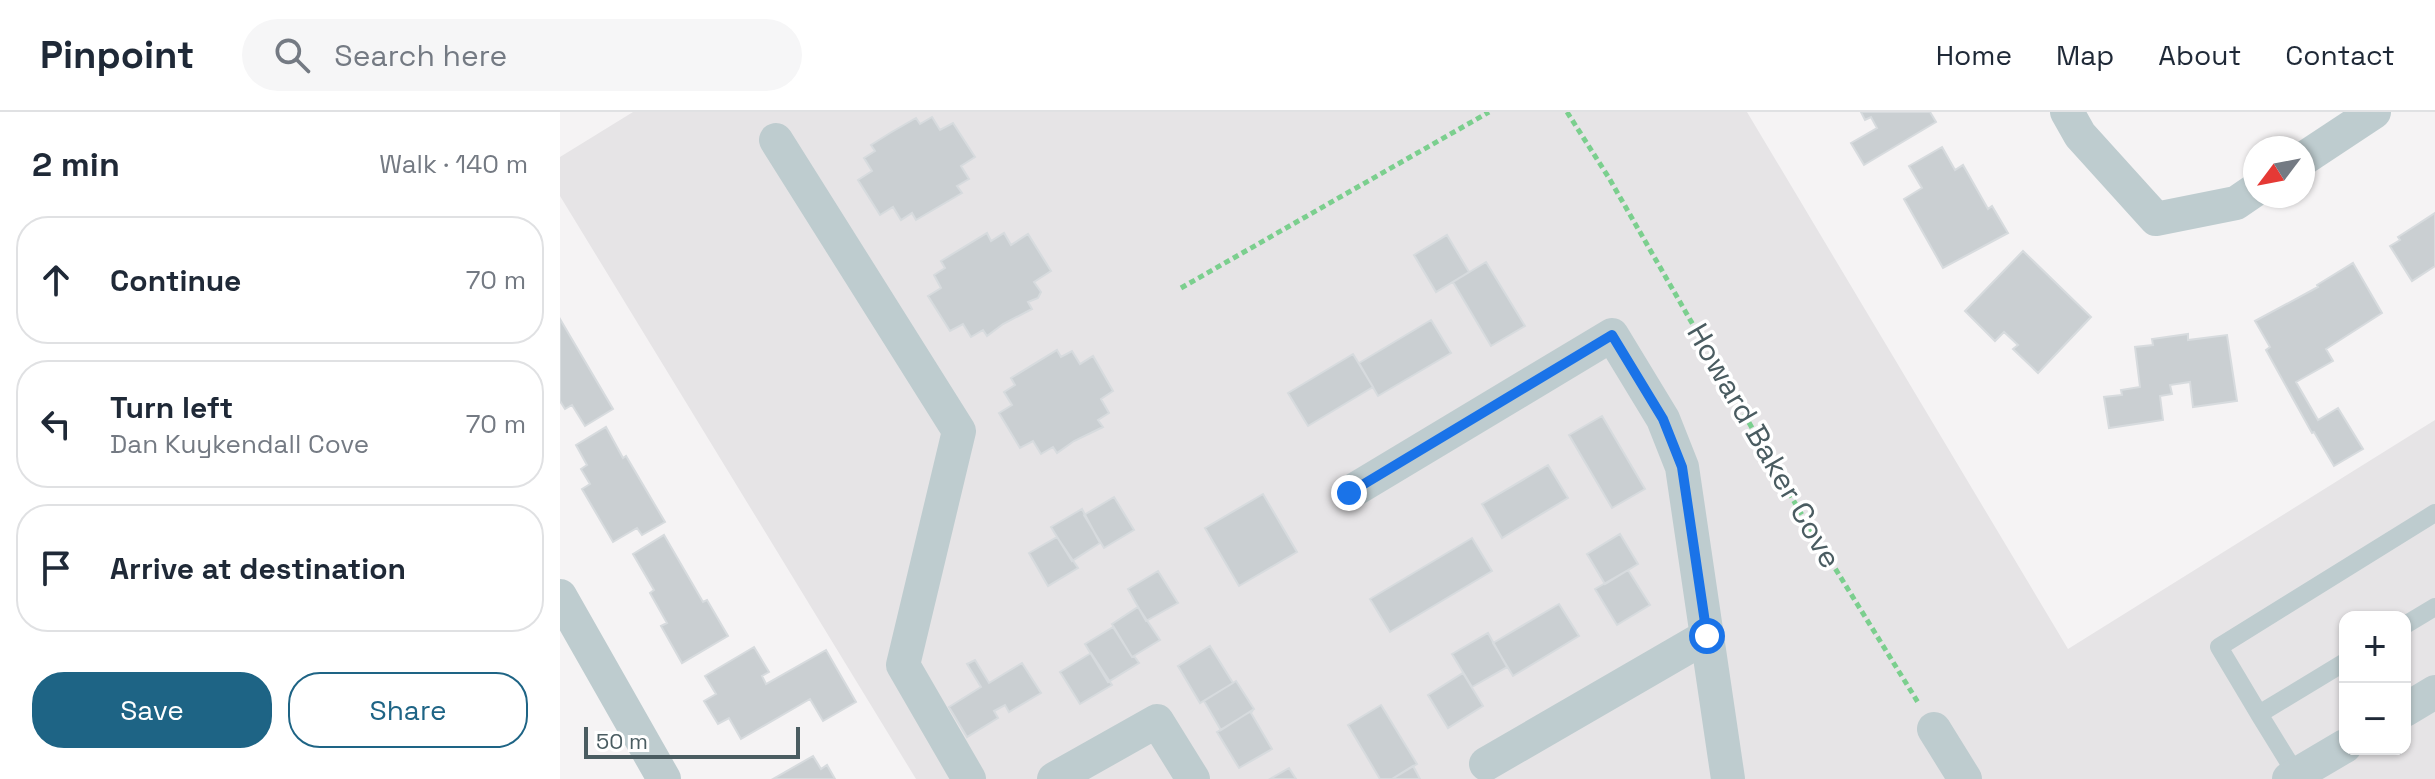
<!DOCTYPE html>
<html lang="en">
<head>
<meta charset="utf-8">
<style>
	body { margin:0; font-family:"Space Grotesk",sans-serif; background:#f6f6f7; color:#1f2937 }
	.controls { position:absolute; right:24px; bottom:24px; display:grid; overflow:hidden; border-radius:16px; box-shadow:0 2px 6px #0004 }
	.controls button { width:72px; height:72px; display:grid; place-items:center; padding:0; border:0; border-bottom:2px solid #e0e1e3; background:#fff; color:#1f2937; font:40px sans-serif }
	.compass { position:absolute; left:1683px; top:24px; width:72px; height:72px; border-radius:50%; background:#fff; box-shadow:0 2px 6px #0004; rotate:238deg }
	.scale { position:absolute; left:24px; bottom:20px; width:216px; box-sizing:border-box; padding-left:8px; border:4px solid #4a5c61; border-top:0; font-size:22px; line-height:28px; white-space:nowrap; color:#4a5c61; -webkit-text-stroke:6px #fff; paint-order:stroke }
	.stop { position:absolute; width:24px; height:24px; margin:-18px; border:6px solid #1a73e8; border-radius:50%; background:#fff }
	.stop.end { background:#1a73e8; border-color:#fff; box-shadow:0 2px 8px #0008 }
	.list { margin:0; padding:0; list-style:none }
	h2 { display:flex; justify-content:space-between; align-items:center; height:104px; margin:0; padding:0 32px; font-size:34px }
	h2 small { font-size:26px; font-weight:400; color:#747a83 }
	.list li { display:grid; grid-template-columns:52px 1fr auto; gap:24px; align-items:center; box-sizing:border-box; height:128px; margin:0 16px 16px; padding:0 16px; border:2px solid #e0e1e3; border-radius:32px }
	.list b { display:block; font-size:30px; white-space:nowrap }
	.list p { margin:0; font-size:26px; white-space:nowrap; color:#747a83 }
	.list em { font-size:26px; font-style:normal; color:#747a83 }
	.actions { display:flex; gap:16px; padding:24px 32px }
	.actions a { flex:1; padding:18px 0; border:2px solid #1e6485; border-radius:32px; text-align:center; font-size:28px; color:#1e6485 }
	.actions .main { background:#1e6485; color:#fff }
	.icon { flex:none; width:44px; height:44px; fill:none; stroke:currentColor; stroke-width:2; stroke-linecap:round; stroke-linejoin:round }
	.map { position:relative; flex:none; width:1875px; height:667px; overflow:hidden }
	header { display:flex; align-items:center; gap:48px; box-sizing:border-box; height:112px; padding:0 40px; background:#fff; border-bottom:2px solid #e0e1e3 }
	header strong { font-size:38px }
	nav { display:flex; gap:44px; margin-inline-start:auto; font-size:28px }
	.search { width:560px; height:72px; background:#f6f6f7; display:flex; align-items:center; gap:20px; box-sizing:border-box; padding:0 28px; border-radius:44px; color:#747a83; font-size:30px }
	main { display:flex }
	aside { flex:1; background:#fff }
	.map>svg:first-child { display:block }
	.education { fill:#e6e4e6; fill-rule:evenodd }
	.building { fill:#cacfd2; stroke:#d7dbde; stroke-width:2 }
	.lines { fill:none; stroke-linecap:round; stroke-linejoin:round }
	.path { stroke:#7bcf8e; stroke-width:5; stroke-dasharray:6 4; stroke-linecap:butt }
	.lane { stroke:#becccf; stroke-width:18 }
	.street { stroke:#becccf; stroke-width:34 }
	.route { stroke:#1a73e8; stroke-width:10 }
	.labels { text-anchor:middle; stroke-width:7; stroke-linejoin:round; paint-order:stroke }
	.street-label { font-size:30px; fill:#4a5c61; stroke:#fff }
</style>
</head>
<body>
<header>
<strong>Pinpoint</strong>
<div class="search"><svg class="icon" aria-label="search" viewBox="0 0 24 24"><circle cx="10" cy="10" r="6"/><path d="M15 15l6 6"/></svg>Search here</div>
<nav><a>Home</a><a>Map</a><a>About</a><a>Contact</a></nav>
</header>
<main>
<aside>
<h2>2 min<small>Walk · 140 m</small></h2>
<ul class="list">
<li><svg class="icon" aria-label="ahead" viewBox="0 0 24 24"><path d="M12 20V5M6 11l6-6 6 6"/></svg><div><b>Continue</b></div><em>70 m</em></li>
<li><svg class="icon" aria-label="left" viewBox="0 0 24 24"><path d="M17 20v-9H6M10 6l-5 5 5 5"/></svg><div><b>Turn left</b><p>Dan Kuykendall Cove</p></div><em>70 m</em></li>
<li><svg class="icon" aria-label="arrive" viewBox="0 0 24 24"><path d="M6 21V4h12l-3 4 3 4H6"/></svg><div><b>Arrive at destination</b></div></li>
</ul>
<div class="actions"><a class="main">Save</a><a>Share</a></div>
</aside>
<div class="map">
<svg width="1875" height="667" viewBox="0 0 1875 667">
	<rect width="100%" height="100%" fill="#f5f3f4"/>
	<path class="education" d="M73,0H1187L1508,537L1875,308V667H356L0,84V45ZM1785,505H1845V637H1785Z"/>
	<path class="building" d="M1301,0H1370L1376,10L1304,53L1291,31L1317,16L1311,5L1305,8Z
		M372,5L380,18L393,11L415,45L401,54L409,67L397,74L402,81L356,108L352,101L341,108L333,95L320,103L298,68L312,59L304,46L315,39L311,33L330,21L356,6L360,12Z
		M1382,35L1395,58L1403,53L1428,97L1432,94L1448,121L1383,156L1344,87L1362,76L1349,54Z
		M1875,101V154L1852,169L1830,134L1840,128L1838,125Z
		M427,121L431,129L444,121L451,133L468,122L491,159L474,170L481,180L478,186L468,190L472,197L443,212L427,224L423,218L411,225L403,212L390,219L368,184L381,176L374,163L385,156L381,149Z
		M887,123L909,160L876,180L854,143Z
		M1463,139L1531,205L1478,261L1453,237L1458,233L1444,220L1435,229L1405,199Z
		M926,150L965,214L931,234L893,170Z
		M1793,151L1822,201L1766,237L1773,249L1736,270L1758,308L1778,296L1803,337L1774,354L1754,320L1752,321L1706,238L1710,235L1695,209L1758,175L1757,173Z
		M0,207L53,297L25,314L12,293L5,297L0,289Z
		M871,208L891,241L818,284L799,251Z
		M1628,222V228L1667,223L1677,289L1633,295L1630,270L1610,273L1612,282L1600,284L1603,308L1549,316L1544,285L1562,283L1561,278L1580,275L1575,235L1593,233L1592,227Z
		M497,238L501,245L512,239L520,252L533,244L553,279L541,287L549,301L538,308L543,315L514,329L497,341L493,335L481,342L473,329L460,336L439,301L452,293L444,280L455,273L451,266Z
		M793,242L813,275L748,314L728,281Z
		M1042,304L1085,377L1052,396L1009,323Z
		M46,315L63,346L66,344L105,410L82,423L77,416L53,430L22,377L30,372L21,357L27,353L16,333Z
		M988,353L1008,386L942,426L922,392Z
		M703,382L737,440L679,474L645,416Z
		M554,385L574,418L544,436L524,403Z
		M522,397L540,431L512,449L491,415Z
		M1060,422L1078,452L1045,472L1027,442Z
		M104,423L143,490L147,488L168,524L122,551L101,514L107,511L90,481L94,478L73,442Z
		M497,425L518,456L488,474L469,441Z
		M912,426L932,459L830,520L810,487Z
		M1068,458L1090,493L1057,513L1035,477Z
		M598,459L618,491L586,509L568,477Z
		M999,492L1019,524L953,564L933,531Z
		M578,495L600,528L572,545L552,512Z
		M553,515L572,545L574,544L579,551L548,570L525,532Z
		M928,521L947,555L912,575L892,542Z
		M650,534L673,571L640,591L618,554Z
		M194,535L209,560L202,564L206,572L266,538L296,590L263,609L250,587L181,627L169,606L158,612L144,589L156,582L145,564Z
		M531,541L552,573L520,592L500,560Z
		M415,548L429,571L462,551L481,581L449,600L445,593L434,599L438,606L407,625L389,595L421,575L407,552Z
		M903,561L923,594L888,616L868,583Z
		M676,569L694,597L661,618L644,589Z
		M821,593L857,652L832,667H820L788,613Z
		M693,598L691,601L712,637L679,656L657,620Z
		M253,644L261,657L267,653L275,667H213Z
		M853,654L860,667H832Z
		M729,656L736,667H710Z"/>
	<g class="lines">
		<path class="path" d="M1007,0L1049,66L1239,398L1359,592
			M621,176L929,0"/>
		<path class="lane" d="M1845,513L1875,495
			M1785,550L1699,602L1659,535L1875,401
			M1699,602L1736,662"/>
		<path class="street" d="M1507,0L1520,23L1596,107L1676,91L1695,78
			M216,28L399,319L343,553L409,667
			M1743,47L1814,0
			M789,381L1052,223L1103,307L1122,355L1168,667
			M0,484L104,667
			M1845,598L1875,580
			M1374,617L1405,667
			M926,652L1147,524
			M494,667L597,609L633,667
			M1729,667L1785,634"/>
	</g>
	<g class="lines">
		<path class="route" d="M789,381L1052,223L1103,307L1122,355L1147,524"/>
	</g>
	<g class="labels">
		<g class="street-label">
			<text transform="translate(1204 334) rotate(60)" y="10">Howard Baker Cove</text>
		</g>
	</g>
</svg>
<div class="controls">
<button>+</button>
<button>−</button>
</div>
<svg class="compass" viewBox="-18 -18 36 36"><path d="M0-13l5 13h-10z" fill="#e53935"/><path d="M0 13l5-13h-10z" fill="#747a83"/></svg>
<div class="scale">50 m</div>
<div class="stop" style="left:1147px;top:524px"></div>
<div class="stop end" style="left:789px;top:381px"></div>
</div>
</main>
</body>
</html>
